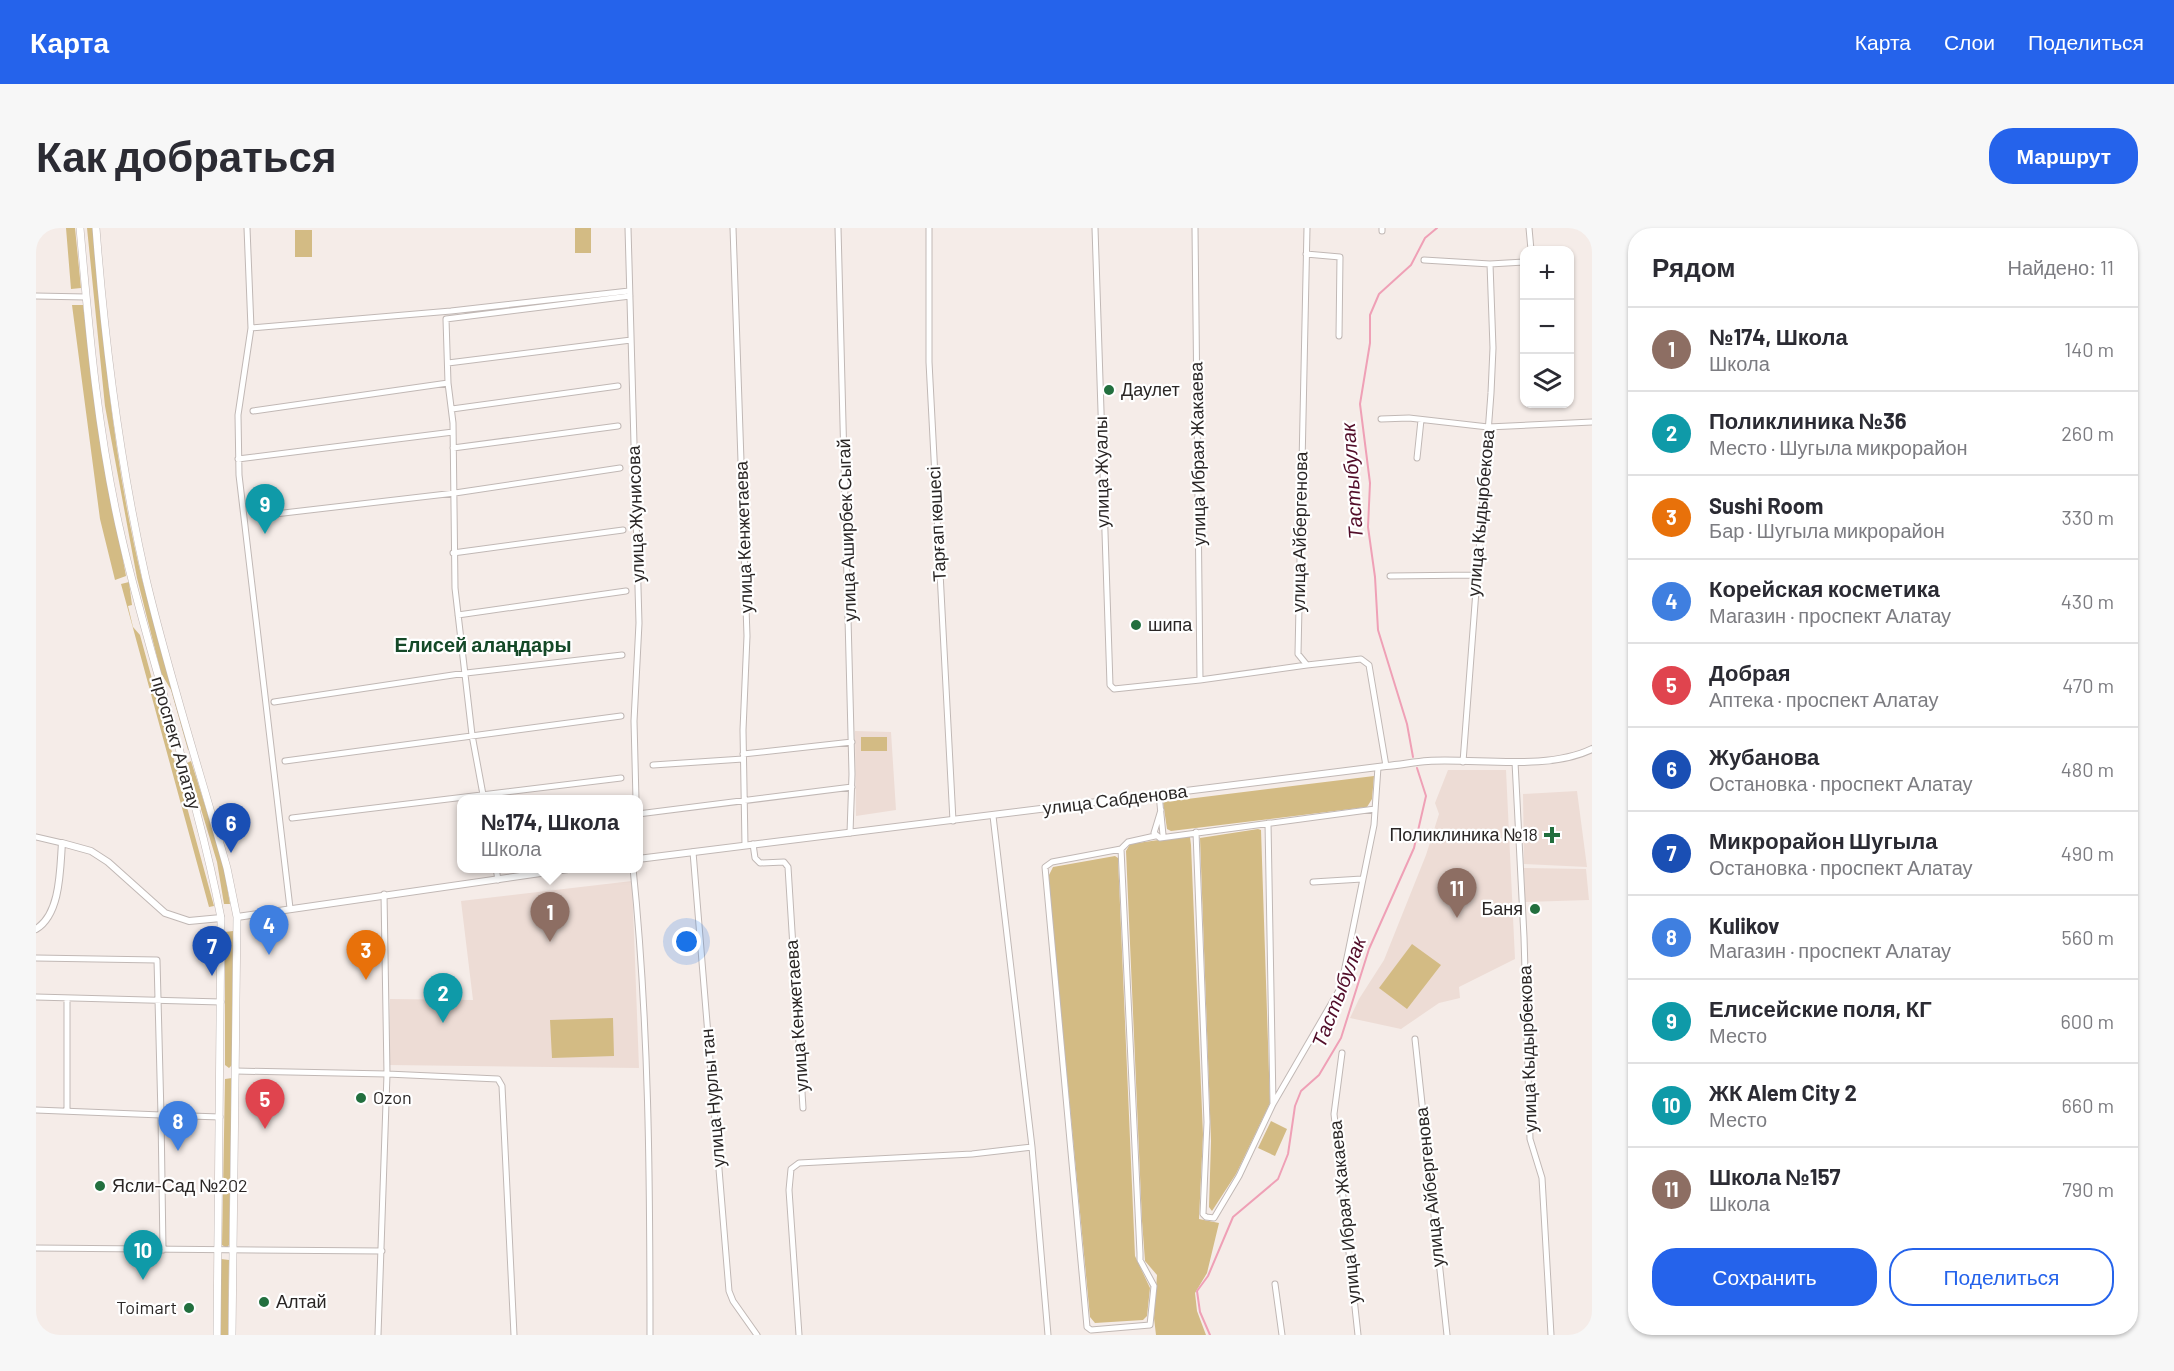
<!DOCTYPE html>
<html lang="ru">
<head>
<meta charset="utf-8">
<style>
	body { margin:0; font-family:Barlow,sans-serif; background:#f7f7f7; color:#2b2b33 }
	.controls { position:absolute; right:18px; top:18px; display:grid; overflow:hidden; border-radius:12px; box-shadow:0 2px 4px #0004 }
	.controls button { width:54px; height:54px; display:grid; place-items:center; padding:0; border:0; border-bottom:2px solid #e1e1e2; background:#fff; color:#2b2b33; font:30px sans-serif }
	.you { position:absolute; left:651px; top:714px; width:21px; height:21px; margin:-15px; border:4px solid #fff; border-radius:50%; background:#1a73e8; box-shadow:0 0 0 9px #1a73e833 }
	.badge { display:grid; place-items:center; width:39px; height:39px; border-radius:50%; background:#2563eb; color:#fff; font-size:20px; font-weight:700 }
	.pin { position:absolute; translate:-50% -50px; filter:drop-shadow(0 2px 3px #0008) }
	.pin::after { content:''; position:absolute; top:32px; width:21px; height:18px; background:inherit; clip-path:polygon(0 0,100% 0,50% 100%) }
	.popup { position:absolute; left:421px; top:567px; width:186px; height:78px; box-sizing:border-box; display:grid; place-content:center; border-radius:12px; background:#fff; filter:drop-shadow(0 2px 4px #0005); font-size:20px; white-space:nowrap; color:#7c7c81 }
	.popup b { font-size:22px; color:#2b2b33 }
	.popup::after { content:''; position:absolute; left:50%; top:100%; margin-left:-12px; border:12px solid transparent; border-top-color:#fff }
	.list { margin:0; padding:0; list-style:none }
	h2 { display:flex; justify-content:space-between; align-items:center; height:78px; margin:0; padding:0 24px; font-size:26px }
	h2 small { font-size:20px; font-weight:400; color:#7c7c81 }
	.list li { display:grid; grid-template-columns:39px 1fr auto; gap:18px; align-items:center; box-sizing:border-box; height:84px; padding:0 24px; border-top:2px solid #e1e1e2 }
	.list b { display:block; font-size:22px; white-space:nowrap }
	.list p { margin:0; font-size:20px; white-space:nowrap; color:#7c7c81 }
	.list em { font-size:20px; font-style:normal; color:#7c7c81 }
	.actions { display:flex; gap:12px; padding:18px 24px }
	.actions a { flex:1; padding:14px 0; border:2px solid #2563eb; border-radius:24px; text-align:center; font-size:21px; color:#2563eb }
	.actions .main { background:#2563eb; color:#fff }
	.icon { flex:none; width:33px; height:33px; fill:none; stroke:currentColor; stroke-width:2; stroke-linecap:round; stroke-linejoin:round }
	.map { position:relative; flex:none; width:1556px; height:1107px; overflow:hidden; border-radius:24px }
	header { display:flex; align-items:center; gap:36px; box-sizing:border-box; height:84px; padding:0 30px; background:#2563eb; color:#fff }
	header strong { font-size:28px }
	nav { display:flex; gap:33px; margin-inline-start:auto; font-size:21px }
	.intro { display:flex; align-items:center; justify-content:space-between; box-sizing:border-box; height:144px; padding:0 36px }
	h1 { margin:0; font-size:42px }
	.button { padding:15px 27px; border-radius:24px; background:#2563eb; color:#fff; font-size:21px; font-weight:700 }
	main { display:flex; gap:36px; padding:0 36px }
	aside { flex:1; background:#fff; border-radius:24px; box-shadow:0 2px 4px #0004 }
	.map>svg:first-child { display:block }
	.built { fill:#eddcd5 }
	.green { fill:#d3bb84 }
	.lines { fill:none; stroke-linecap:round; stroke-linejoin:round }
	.stream { stroke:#efa0b6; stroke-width:2 }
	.minor-casing { stroke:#c1b8b5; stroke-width:7 }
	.tertiary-casing { stroke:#c1b8b5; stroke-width:8 }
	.secondary-casing { stroke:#c1b8b5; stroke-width:8 }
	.minor { stroke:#fff; stroke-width:5 }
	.tertiary { stroke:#fff; stroke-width:6 }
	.secondary { stroke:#fff; stroke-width:7 }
	.poi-dot { fill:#226f3e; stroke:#fff; stroke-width:2 }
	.labels { text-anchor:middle; stroke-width:4.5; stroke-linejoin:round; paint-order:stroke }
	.poi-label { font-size:18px; fill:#2a2625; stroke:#fff; text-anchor:start }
	.street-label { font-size:18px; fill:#2a2625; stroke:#fff }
	.water-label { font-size:20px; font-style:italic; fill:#520d29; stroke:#fff }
	.neighbourhood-label { font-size:20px; font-weight:bold; fill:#154928; stroke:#fff }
</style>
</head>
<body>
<header>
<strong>Карта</strong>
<nav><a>Карта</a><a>Слои</a><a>Поделиться</a></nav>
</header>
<div class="intro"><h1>Как добраться</h1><a class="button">Маршрут</a></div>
<main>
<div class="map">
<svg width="1556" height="1107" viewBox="0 0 1556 1107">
	<rect width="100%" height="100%" fill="#f5ece8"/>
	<path class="built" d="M819,503L855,504L860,582L820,588Z
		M1412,542H1470L1479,731L1423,759L1424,770L1403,775L1365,801L1314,790L1323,771L1348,732L1390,627L1403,586L1399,575Z
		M1541,563L1551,639L1488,636L1487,566Z
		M1488,640L1550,641L1553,672L1489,674Z
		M596,653L603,840L353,837L354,771L437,772L425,673Z"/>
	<path class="green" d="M30,0H39L45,60L35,61Z
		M51,0H58C67,117 78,236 106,351C121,408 138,465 155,521L152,522L135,462L125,445L101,350L69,178Z
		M539,0H555V25H539Z
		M259,2H276V29H259Z
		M36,77H47L64,208L90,348L79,352L64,291Z
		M93,354L96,377L92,378L97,399L104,407L178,678L173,679L85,356Z
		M825,509H851V523H825Z
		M155,533L187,634L194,676H188L181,634L151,535Z
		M1338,548L1336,571L1331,579L1135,603L1131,601L1127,574Z
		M1222,601L1225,602L1234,875L1200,946L1176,983L1173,979L1175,913L1164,610Z
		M1151,608L1154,609L1155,617L1167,907L1163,991L1183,995L1171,1045L1159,1065L1161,1083L1170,1107H1120L1118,1090L1121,1047L1109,1033L1106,993L1090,623L1094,616Z
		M1079,628L1082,630L1099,1028L1114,1060L1111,1088L1107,1092L1059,1095L1054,1089L1012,649L1017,639Z
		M197,703L196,837L193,840L189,837V704Z
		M1376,716L1405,737L1371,781L1343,760Z
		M577,790L578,828L516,830L514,792Z
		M196,850L193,1017L191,1020L186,1017L189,851Z
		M1235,893L1251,901L1239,928L1222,920Z
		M185,1031L193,1032L192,1107H184Z"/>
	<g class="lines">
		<path class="stream" d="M1377,529L1371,496L1342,402L1339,349L1332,299L1334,255L1324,176L1334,115V87L1343,66L1375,37L1389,10L1401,0
			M1174,1107L1164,1084L1161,1063L1172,1048L1197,989L1242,951L1252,926L1259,878L1265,863L1283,847L1305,810L1333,721L1378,620L1390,568L1381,540"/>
		<g class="minor-casing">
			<path id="minor" d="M211,0L215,100
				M592,0L603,395L598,493L600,572
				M697,0L711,408L707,502L709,617
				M802,0L816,546L814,605
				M893,0V134L917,593
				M1059,0L1074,457L1078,461L1164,452L1271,437
				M1159,0L1164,452
				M1271,0L1262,426L1271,437L1325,431L1333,437L1350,538
				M1493,0L1495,22
				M1346,3V0
				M1270,26L1304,29L1303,108
				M1388,32L1454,36L1488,34
				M0,68L50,69
				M412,135L595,112
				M416,181L582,158
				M217,183L412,155
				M1345,191L1373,190L1452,199L1556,194
				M417,220L582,198
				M1381,230L1385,192
				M202,231L417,204
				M239,286L419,265L584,240
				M417,325L587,302
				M1354,348L1439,347
				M422,387L590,363
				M238,474L430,445L586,427
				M707,526L816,514
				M249,533L585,488
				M1427,534L1455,165L1457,120L1454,36
				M1479,534L1488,709L1494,911L1506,950L1515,1107
				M617,537L707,531
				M1123,566L1127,607
				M448,572L436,507L419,360L417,195L412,155L410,91L594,68
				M1125,582L1118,605L1124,610L1339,581
				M602,586L816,559
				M957,588L996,919L1012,1107
				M256,590L585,550
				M1232,595L1237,876
				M1160,604L1171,894L1167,986L1170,989L1178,990L1203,948L1237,876L1305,759L1338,597L1342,539
				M0,609L26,615
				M602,612L604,631
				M717,616L719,630L724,635L748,634L752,639L767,880
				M1085,621L1104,1025V1032L1118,1058L1114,1097L1055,1102L1051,1099L1009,639L1016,634L1085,621L1092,614L1119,608
				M657,624L693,1063L697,1073L721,1107
				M460,640L462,652
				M597,640C613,795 614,951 614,1107
				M1277,654L1326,651
				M254,680L203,247L202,187L215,100L415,83L593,63
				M0,730L121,732L125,887L0,882
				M0,769L185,774
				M1379,811L1411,1107
				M1306,825L1298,886L1322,1107
				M200,843L351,846L348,666
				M31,883V770
				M0,1020L346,1023
				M127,1022L125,887L184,889
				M1239,1056L1246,1107
				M342,1107L351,846L462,851L466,858L478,1107
				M763,1107L753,962L755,941L763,935L936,926L996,919"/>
		</g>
		<g class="tertiary-casing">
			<path id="tertiary" d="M602,631L1350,538C1364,537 1378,534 1392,533C1441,530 1511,543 1556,521
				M201,689L539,640
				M0,701C25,686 24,640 26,615L55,623L72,634L129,685L153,693L185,690"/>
		</g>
		<g class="secondary-casing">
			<path id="secondary" d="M44,0C53,104 62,209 86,311C115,438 161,563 185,690L181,1107
				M60,0C69,118 84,236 110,351C133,448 164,544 191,640L201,689L196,1107"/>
		</g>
		<use href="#minor" class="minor"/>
		<use href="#tertiary" class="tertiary"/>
		<use href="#secondary" class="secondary"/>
	</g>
	<g class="poi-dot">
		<circle cx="1073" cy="162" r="6"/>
		<circle cx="1100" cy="397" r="6"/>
		<path d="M1513 598h6v6h6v6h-6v6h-6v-6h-6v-6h6z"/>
		<circle cx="1499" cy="681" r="6"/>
		<circle cx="325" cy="870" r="6"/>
		<circle cx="64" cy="958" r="6"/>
		<circle cx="228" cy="1074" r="6"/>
		<circle cx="153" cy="1080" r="6"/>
	</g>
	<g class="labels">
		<g class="poi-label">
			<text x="1085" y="168">Даулет</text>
			<text x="1112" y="403">шипа</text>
			<text x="1502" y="613" text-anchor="end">Поликлиника №18</text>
			<text x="1487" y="687" text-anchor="end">Баня</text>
			<text x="337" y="876">Ozon</text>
			<text x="76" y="964">Ясли-Сад №202</text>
			<text x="240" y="1080">Алтай</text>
			<text x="141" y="1086" text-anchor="end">Toimart</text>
		</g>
		<g class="street-label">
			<text transform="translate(1162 226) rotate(-91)" y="6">улица Ибрая Жакаева</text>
			<text transform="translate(1066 244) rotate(-91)" y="6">улица Жуалы</text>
			<text transform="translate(1445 285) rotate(-85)" y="6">улица Кыдырбекова</text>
			<text transform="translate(600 286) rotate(-92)" y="6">улица Жунисова</text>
			<text transform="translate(901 296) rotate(-93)" y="6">Тарғап көшесі</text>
			<text transform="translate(811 302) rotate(-92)" y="6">улица Аширбек Сыгай</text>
			<text transform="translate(1264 304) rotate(-89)" y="6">улица Айбергенова</text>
			<text transform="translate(708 309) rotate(-92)" y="6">улица Кенжетаева</text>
			<text transform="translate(140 515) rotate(74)" y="6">проспект Алатау</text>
			<text transform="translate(1079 572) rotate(-7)" y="6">улица Сабденова</text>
			<text transform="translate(761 788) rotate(-94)" y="6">улица Кенжетаева</text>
			<text transform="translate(1492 821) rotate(-92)" y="6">улица Кыдырбекова</text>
			<text transform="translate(677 870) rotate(-95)" y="6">улица Нурлы тан</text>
			<text transform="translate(1394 959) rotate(-96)" y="6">улица Айбергенова</text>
			<text transform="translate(1309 984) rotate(-96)" y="6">улица Ибрая Жакаева</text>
		</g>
		<g class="water-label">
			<text transform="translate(1316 253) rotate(-94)" y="7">Тастыбулак</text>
			<text transform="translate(1303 764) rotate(-69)" y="7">Тастыбулак</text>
		</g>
		<g class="neighbourhood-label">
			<text x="447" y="424">Елисей алаңдары</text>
		</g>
	</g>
</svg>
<div class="controls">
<button>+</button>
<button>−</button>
<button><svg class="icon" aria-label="layers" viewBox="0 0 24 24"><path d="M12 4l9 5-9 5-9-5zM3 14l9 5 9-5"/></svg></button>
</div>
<div class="you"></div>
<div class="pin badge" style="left:514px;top:714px;background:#8d6e63">1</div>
<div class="popup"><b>№174, Школа</b>Школа</div>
<div class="pin badge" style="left:407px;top:795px;background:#0f9aa8">2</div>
<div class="pin badge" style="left:330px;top:752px;background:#e8710a">3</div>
<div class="pin badge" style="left:233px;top:727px;background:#3f7fe0">4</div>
<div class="pin badge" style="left:229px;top:901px;background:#e0444e">5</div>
<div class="pin badge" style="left:195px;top:625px;background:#1a4fb4">6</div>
<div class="pin badge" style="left:176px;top:748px;background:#1a4fb4">7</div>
<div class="pin badge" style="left:142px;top:923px;background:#3f7fe0">8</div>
<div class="pin badge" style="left:229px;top:306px;background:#0f9aa8">9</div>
<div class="pin badge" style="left:107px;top:1052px;background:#0f9aa8">10</div>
<div class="pin badge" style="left:1421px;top:690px;background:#8d6e63">11</div>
</div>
<aside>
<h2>Рядом<small>Найдено: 11</small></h2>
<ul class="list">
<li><span class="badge" style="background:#8d6e63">1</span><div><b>№174, Школа</b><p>Школа</p></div><em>140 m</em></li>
<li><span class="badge" style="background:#0f9aa8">2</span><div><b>Поликлиника №36</b><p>Место · Шугыла микрорайон</p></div><em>260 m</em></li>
<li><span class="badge" style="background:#e8710a">3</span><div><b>Sushi Room</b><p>Бар · Шугыла микрорайон</p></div><em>330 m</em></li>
<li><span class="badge" style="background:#3f7fe0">4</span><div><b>Корейская косметика</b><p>Магазин · проспект Алатау</p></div><em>430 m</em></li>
<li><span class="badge" style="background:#e0444e">5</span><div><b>Добрая</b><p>Аптека · проспект Алатау</p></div><em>470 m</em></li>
<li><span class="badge" style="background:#1a4fb4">6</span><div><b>Жубанова</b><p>Остановка · проспект Алатау</p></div><em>480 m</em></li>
<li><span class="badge" style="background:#1a4fb4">7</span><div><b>Микрорайон Шугыла</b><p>Остановка · проспект Алатау</p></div><em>490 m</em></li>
<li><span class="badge" style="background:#3f7fe0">8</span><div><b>Kulikov</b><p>Магазин · проспект Алатау</p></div><em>560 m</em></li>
<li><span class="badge" style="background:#0f9aa8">9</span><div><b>Елисейские поля, КГ</b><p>Место</p></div><em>600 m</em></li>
<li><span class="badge" style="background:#0f9aa8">10</span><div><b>ЖК Alem City 2</b><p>Место</p></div><em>660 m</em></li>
<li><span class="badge" style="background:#8d6e63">11</span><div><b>Школа №157</b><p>Школа</p></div><em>790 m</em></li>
</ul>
<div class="actions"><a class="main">Сохранить</a><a>Поделиться</a></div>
</aside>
</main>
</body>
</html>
